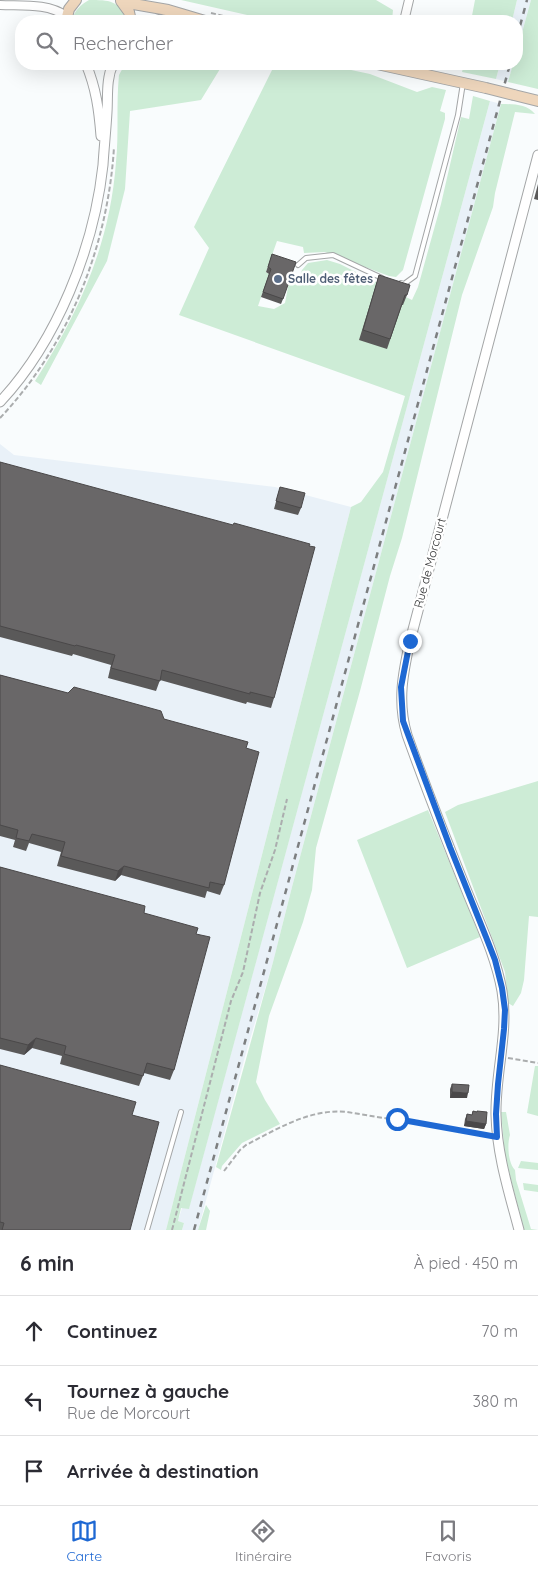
<!DOCTYPE html>
<html lang="fr">
<head>
<meta charset="utf-8">
<style>
	body { margin:0; font-family:Quicksand,sans-serif; background:#f7f7f7; color:#2b2b33 }
	.stop { position:absolute; width:15px; height:15px; margin:-11px; border:4px solid #1e68d3; border-radius:50%; background:#fff }
	.stop.end { background:#1e68d3; border-color:#fff; box-shadow:0 1px 5px #0008 }
	.list { margin:0; padding:0; list-style:none }
	h2 { display:flex; justify-content:space-between; align-items:center; height:65px; margin:0; padding:0 20px; font-size:21px }
	h2 small { font-size:16px; font-weight:400; color:#7c7c81 }
	.list li { display:grid; grid-template-columns:32px 1fr auto; gap:15px; align-items:center; box-sizing:border-box; height:70px; padding:0 20px; border-top:1px solid #e1e1e2 }
	.list b { display:block; font-size:19px; white-space:nowrap }
	.list p { margin:0; font-size:16px; white-space:nowrap; color:#7c7c81 }
	.list em { font-size:16px; font-style:normal; color:#7c7c81 }
	.icon { flex:none; width:28px; height:28px; fill:none; stroke:currentColor; stroke-width:2; stroke-linecap:round; stroke-linejoin:round }
	.map { position:relative; flex:none; width:538px; height:1230px; overflow:hidden }
	.search { position:absolute; background:#fff; box-shadow:0 5px 20px #0002; left:15px; right:15px; top:15px; height:55px; display:flex; align-items:center; gap:12px; box-sizing:border-box; padding:0 18px; border-radius:20px; color:#7c7c81; font-size:19px }
	.sheet { height:275px; background:#fff }
	nav { display:flex; justify-content:space-around; align-items:center; box-sizing:border-box; height:70px; border-top:1px solid #e1e1e2; background:#fff; font-size:14px; color:#7c7c81 }
	nav a { display:grid; justify-items:center; gap:2px }
	nav .on { color:#1e68d3 }
	.map>svg:first-child { display:block }
	.built { fill:#e9f1f8 }
	.green { fill:#cdecd6 }
	.lines { fill:none; stroke-linecap:round; stroke-linejoin:round }
	.service-casing { stroke:#a4a6a7; stroke-width:6 }
	.minor-casing { stroke:#a4a6a7; stroke-width:10 }
	.tertiary-casing { stroke:#a4a6a7; stroke-width:11 }
	.secondary-casing { stroke:#a4a6a7; stroke-width:12 }
	.path { stroke:#abadae; stroke-width:2; stroke-dasharray:5 2.5; stroke-linecap:butt }
	.service { stroke:#fff; stroke-width:4 }
	.minor { stroke:#fff; stroke-width:8 }
	.tertiary { stroke:#fff; stroke-width:9 }
	.secondary { stroke:#eed6bc; stroke-width:10 }
	.rail { stroke:#7d7f80; stroke-width:2.5; stroke-dasharray:6 6; stroke-linecap:butt }
	.secondary-bridge-casing { stroke:#a4a6a7; stroke-width:12; stroke-linecap:butt }
	.secondary-bridge { stroke:#eed6bc; stroke-width:10 }
	.wall { fill:#5a5959 }
	.shaded-wall { fill:#4a4849 }
	.building { fill:#696768; stroke:#4a4849 }
	.route { stroke:#1e68d3; stroke-width:6 }
	.service-dot { fill:#5c6f8a; stroke:#fff; stroke-width:2 }
	.labels { text-anchor:middle; stroke-width:5; stroke-linejoin:round; paint-order:stroke }
	.service-label { font-size:12px; font-weight:bold; fill:#4e5e75; stroke:#fff; text-anchor:start }
	.street-label { font-size:12px; fill:#2f3031; stroke:#fff }
</style>
</head>
<body>
<div class="map">
<svg width="538" height="1230" viewBox="0 0 538 1230">
	<rect width="100%" height="100%" fill="#f9fcfd"/>
	<path class="built" d="M517,0H531L517,51V21H512Z
		M500,64H513L508,82L496,79Z
		M490,101L501,104L292,887L273,962L246,1053L198,1230H182L184,1223L178,1221L182,1208H189Z
		M0,444L14,455L275,487L351,507L166,1230H0Z"/>
	<path class="green" d="M89,0C109,0 120,0 126,21H72C74,11 80,5 89,0Z
		M181,0H376L393,10L392,21H274Z
		M475,0H517L512,21H471Z
		M531,0H538V89L508,82L513,64H517V51Z
		M125,64H223L201,100L130,111L125,189L107,261L41,385L35,381C79,313 110,244 116,162C119,133 116,104 119,75Z
		M275,64H323L370,74L417,92L432,87L446,90L440,111L445,113V119L403,270L396,277L389,276L325,252L304,253L303,247L277,241L266,272L269,274L258,306L274,309L285,303L289,282H298L302,270L308,263L327,260L340,264L412,300L418,287L441,204L461,117L469,119L473,96L490,101L189,1209L181,1208L178,1221L184,1223L182,1230H166L351,507L361,502L383,472L405,396L179,315L209,248L194,227Z
		M464,64H500L496,79L462,72Z
		M501,104C513,104 527,104 535,114L515,112L495,193L493,207L462,295L402,538L390,576L360,691L316,848L312,890L303,922L269,1016L256,1082L265,1100L280,1124L242,1143L222,1166L221,1170L216,1167L273,962L292,887Z
		M538,781V917L529,916L524,980L521,993L513,1006L508,1003L505,972L445,812L458,805Z
		M428,810L480,937L407,968L357,840Z
		M535,1066H538V1116L527,1113Z
		M501,1112H506L510,1135C507,1144 508,1163 515,1170L516,1180L531,1229L538,1230H524L505,1156Z
		M521,1161L538,1163V1170L518,1168Z
		M523,1183L538,1185V1192L524,1190Z
		M206,1205L210,1211L206,1230H198Z"/>
	<g class="lines">
		<g class="service-casing">
			<path id="service" d="M298,265L306,258L333,255L382,278
				M401,283L404,284L415,276L458,115L463,83
				M147,1230L181,1112"/>
		</g>
		<g class="minor-casing">
			<path id="minor" d="M0,5C22,6 48,3 66,16
				M404,21L409,0"/>
		</g>
		<g class="tertiary-casing">
			<path id="tertiary" d="M86,64C96,88 99,110 101,136
				M0,402C57,341 94,248 103,165C104,148 106,130 107,112C108,96 106,79 113,64
				M519,1230C509,1192 497,1155 496,1115C495,1073 509,1033 502,991C496,957 481,926 468,894C447,842 426,788 407,735C397,702 403,673 410,641L538,155"/>
		</g>
		<g class="secondary-casing">
			<path id="secondary" d="M121,1L129,12L131,21
				M122,2L168,10L205,21
				M66,21L69,9L76,0
				M156,21L169,19L187,20
				M377,64L486,88
				M514,95L538,101"/>
		</g>
		<path class="path" d="M211,13L245,21
			M0,418C69,345 108,246 114,147
			M508,1058L538,1063
			M224,1171L240,1150L246,1145C277,1129 311,1108 347,1112L488,1135
			M172,1230L231,1001L243,972L260,893L275,850L287,799"/>
		<use href="#service" class="service"/>
		<use href="#minor" class="minor"/>
		<use href="#tertiary" class="tertiary"/>
		<use href="#secondary" class="secondary"/>
		<path class="rail" d="M517,37L527,0
			M194,1230L510,64"/>
		<g class="secondary-bridge-casing">
			<path id="secondary-bridge" d="M486,88L514,95"/>
		</g>
		<use href="#secondary-bridge" class="secondary-bridge"/>
	</g>
	<path class="wall" d="M538,184V200L534,199Z
		M272,254L283,299L281,304L261,297L269,274L266,272Z
		M379,275L407,295L403,305H402L387,349L359,340Z
		M0,462L274,698L271,708L247,702L246,704L160,680L156,691L108,678L111,665L73,654L72,656L0,637Z
		M280,487L301,508L298,515L274,509Z
		M0,675L164,719L246,748L224,885L220,895L207,891L205,898L121,875L115,881L57,866L61,852L29,843L26,851L13,847L15,840L0,836Z
		M0,867L144,913L196,934L174,1070L170,1080L144,1073L139,1086L60,1064L62,1056L32,1048L24,1055L0,1049Z
		M0,1065L132,1115L130,1230H0Z
		M452,1084L467,1098H450V1089Z
		M473,1111L486,1124L484,1129L464,1126L465,1119L467,1114L472,1115Z"/>
	<path class="shaded-wall" d="M124,866L121,875L115,881L118,871Z
		M36,1038L32,1048L24,1055L28,1045Z
		M452,1092L468,1093L467,1098H450Z
		M466,1121L486,1124L484,1129L464,1126Z"/>
	<path class="building" d="M272,254L296,262L283,299L263,292L271,269L268,267Z
		M379,275L410,285L407,295H405L390,339L363,330Z
		M0,462L233,525L234,523L310,544L309,546L315,547L274,698L250,692V694L162,670L160,681L111,668L115,655L76,645L75,646L0,626Z
		M280,487L305,493L301,508L276,501Z
		M0,675L68,693L74,687L161,711L164,719L248,742L246,748L259,752L224,885L210,882L209,888L124,866L118,871L61,856L65,842L32,834L29,841L16,838L18,830L0,825Z
		M0,867L145,906L144,913L198,928L196,934L210,937L174,1070L147,1063L143,1076L64,1054L66,1046L36,1038L28,1045L0,1038Z
		M0,1065L136,1102L132,1115L159,1122L130,1230H2L4,1223L0,1222Z
		M452,1084L469,1085L468,1093L452,1092Z
		M473,1111L477,1112V1111L487,1112L486,1124L466,1121L467,1114L472,1115Z"/>
	<g class="lines">
		<path class="route" d="M397,1119L497,1137L496,1114L498,1084L504,1029L505,1010L502,988L495,960L486,937L450,847L403,721L401,687L410,641"/>
	</g>
	<circle class="service-dot" cx="278" cy="279" r="5"/>
	<g class="labels">
		<g class="service-label">
			<text x="288" y="283">Salle des fêtes</text>
		</g>
		<g class="street-label">
			<text transform="translate(430 563) rotate(-75)" y="4">Rue de Morcourt</text>
		</g>
	</g>
</svg>
<div class="stop" style="left:397px;top:1119px"></div>
<div class="stop end" style="left:410px;top:641px"></div>
<div class="search"><svg class="icon" aria-label="search" viewBox="0 0 24 24"><circle cx="10" cy="10" r="6"/><path d="M15 15l6 6"/></svg>Rechercher</div>
</div>
<section class="sheet">
<h2>6 min<small>À pied · 450 m</small></h2>
<ul class="list">
<li><svg class="icon" aria-label="ahead" viewBox="0 0 24 24"><path d="M12 20V5M6 11l6-6 6 6"/></svg><div><b>Continuez</b></div><em>70 m</em></li>
<li><svg class="icon" aria-label="left" viewBox="0 0 24 24"><path d="M17 20v-9H6M10 6l-5 5 5 5"/></svg><div><b>Tournez à gauche</b><p>Rue de Morcourt</p></div><em>380 m</em></li>
<li><svg class="icon" aria-label="arrive" viewBox="0 0 24 24"><path d="M6 21V4h12l-3 4 3 4H6"/></svg><div><b>Arrivée à destination</b></div></li>
</ul>
</section>
<nav>
<a class="on"><svg class="icon" aria-label="map" viewBox="0 0 24 24"><path d="M3 6l6-2 6 2 6-2v14l-6 2-6-2-6 2zM9 4v14M15 6v14"/></svg>Carte</a>
<a><svg class="icon" aria-label="directions" viewBox="0 0 24 24"><path d="M12 3l9 9-9 9-9-9zM9 14v-3h6M13 9l2 2-2 2"/></svg>Itinéraire</a>
<a><svg class="icon" aria-label="saved" viewBox="0 0 24 24"><path d="M7 4h10v16l-5-4-5 4z"/></svg>Favoris</a>
</nav>
</body>
</html>
